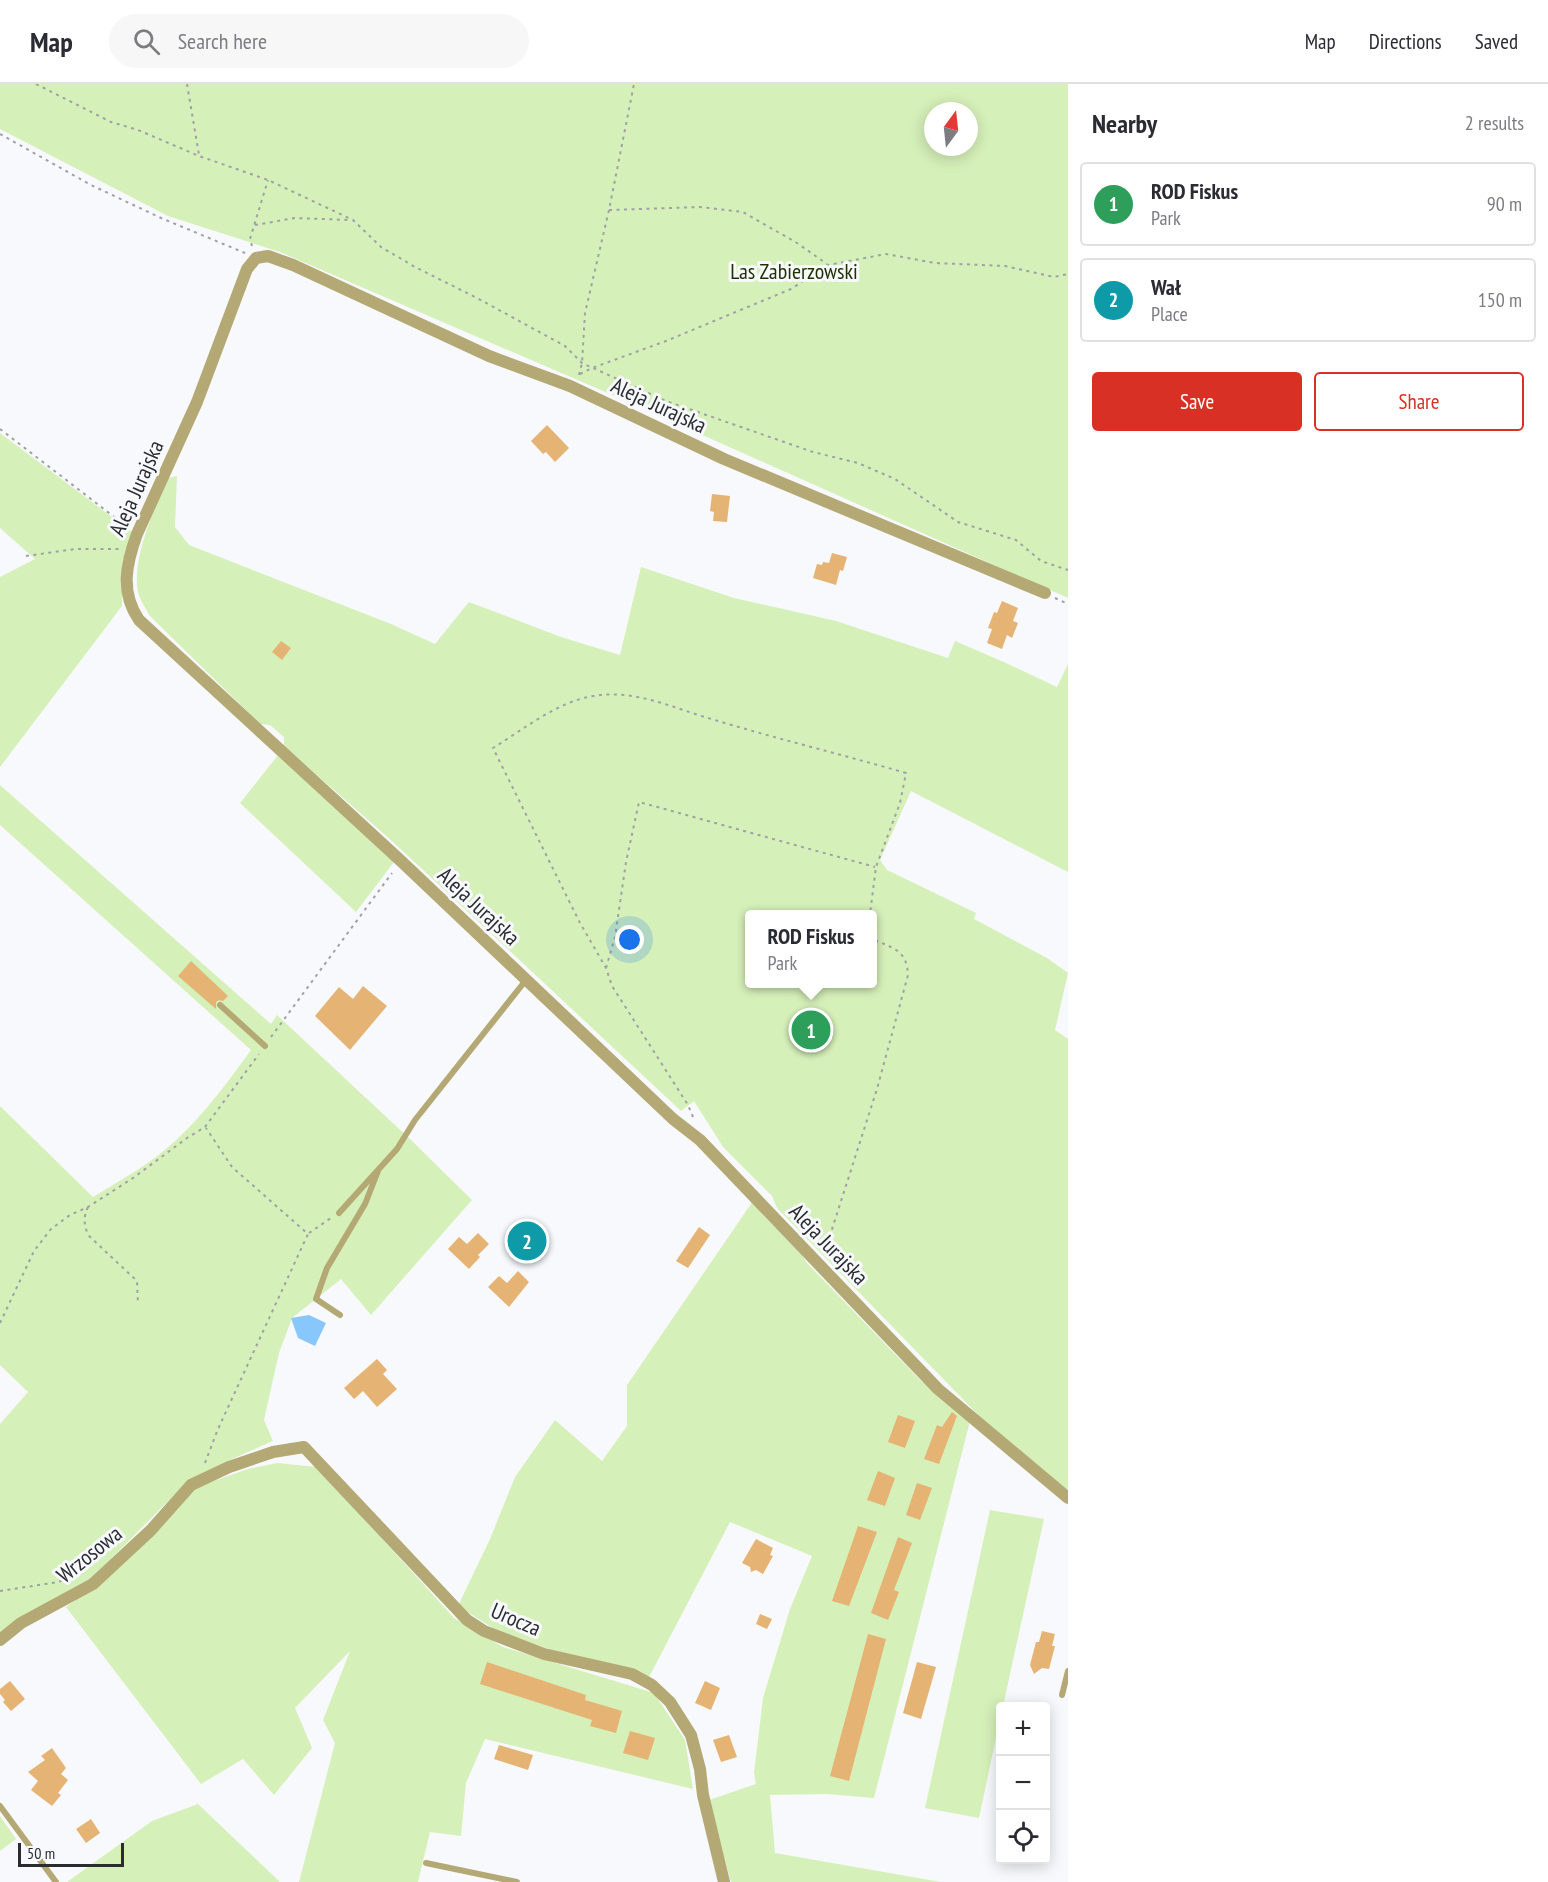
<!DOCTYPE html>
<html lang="en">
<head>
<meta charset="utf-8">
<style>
	body { margin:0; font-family:"PT Sans Narrow",sans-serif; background:#f7f7f7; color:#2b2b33 }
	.controls { position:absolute; right:18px; bottom:18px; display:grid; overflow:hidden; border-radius:6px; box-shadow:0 3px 15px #0003 }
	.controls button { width:54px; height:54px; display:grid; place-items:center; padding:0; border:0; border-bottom:2px solid #e1e1e2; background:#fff; color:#2b2b33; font:30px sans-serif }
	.compass { position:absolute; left:924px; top:18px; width:54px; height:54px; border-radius:50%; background:#fff; box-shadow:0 3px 15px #0003; rotate:15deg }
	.scale { position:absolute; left:18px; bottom:15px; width:106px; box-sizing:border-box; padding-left:6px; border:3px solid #2a2c30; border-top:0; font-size:16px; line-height:21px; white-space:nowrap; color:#2a2c30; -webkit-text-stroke:4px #f7f9fd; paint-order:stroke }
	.you { position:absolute; left:630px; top:856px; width:21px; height:21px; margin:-15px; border:4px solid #fff; border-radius:50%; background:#1a73e8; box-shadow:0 0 0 9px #1a73e833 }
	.badge { display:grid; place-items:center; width:39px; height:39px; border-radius:50%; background:#d93025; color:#fff; font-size:20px; font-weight:700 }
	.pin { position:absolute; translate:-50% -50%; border:3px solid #fff; box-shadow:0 2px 6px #0006 }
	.popup { position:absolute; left:745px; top:826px; width:132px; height:78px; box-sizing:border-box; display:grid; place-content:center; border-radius:6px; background:#fff; filter:drop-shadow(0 2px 4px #0005); font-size:20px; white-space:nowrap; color:#7c7c81 }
	.popup b { font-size:22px; color:#2b2b33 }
	.popup::after { content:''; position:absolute; left:50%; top:100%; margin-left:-12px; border:12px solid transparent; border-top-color:#fff }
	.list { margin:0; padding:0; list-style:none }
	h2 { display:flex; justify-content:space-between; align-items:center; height:78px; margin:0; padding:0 24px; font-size:26px }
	h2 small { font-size:20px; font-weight:400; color:#7c7c81 }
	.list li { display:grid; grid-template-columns:39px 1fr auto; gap:18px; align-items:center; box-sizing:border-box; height:84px; margin:0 12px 12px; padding:0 12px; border:2px solid #e1e1e2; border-radius:6px }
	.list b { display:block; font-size:22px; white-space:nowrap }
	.list p { margin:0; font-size:20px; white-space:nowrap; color:#7c7c81 }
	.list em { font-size:20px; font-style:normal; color:#7c7c81 }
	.actions { display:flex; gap:12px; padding:18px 24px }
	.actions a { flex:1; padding:14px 0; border:2px solid #d93025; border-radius:6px; text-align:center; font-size:21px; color:#d93025 }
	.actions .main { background:#d93025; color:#fff }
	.icon { flex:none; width:33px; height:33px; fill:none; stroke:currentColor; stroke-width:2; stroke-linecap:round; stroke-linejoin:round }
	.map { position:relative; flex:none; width:1068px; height:1798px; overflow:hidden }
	header { display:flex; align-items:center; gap:36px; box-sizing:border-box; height:84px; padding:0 30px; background:#fff; border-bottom:2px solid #e1e1e2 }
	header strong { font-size:28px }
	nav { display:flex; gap:33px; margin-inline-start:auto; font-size:21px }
	.search { width:420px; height:54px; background:#f7f7f7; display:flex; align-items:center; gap:15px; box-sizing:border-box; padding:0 21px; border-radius:33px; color:#7c7c81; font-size:22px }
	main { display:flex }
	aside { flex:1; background:#fff }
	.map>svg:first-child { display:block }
	.green { fill:#d6f0b9; fill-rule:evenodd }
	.water { fill:#87c7fb }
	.building { fill:#e5b374 }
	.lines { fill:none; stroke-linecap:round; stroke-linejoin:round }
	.path { stroke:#9fa1a5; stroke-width:2; stroke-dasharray:3 4.5; stroke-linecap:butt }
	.lane { stroke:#b4a974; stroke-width:6 }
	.street { stroke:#b4a974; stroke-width:12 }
	.labels { text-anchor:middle; stroke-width:6; stroke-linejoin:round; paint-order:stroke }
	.park-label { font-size:22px; fill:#1e3000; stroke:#f7f9fd }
	.street-label { font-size:22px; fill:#2a2c30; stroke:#f7f9fd }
</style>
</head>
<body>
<header>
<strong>Map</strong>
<div class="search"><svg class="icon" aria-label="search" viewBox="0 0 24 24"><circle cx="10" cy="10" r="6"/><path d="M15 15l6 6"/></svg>Search here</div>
<nav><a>Map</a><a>Directions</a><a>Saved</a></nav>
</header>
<main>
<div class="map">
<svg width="1068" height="1798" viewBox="0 0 1068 1798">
	<rect width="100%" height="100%" fill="#f7f9fd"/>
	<path class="green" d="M0,0H1068V514L624,316L280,168L168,132L0,45ZM933,27H969V63H933Z
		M0,349L132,448L123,476L122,522L0,683V493L35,475L0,444Z
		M177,392L175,443L189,461L391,540L435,560L469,518L561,553L620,571L641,483L734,514L836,537L948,574L955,557L1006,579L1057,603L1068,580V788L911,707L880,776L887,786L976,829L974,835L1047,874L1068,889L1055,946L1068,955V1408L987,1340L777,1124L772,1112L723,1063L694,1017L681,1027L392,757L284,662V653L270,641L260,640L150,532C146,525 141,518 139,511C129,480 155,424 167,394ZM750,830H872V900H750Z
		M279,670L394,778L356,828L240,719Z
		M0,701L271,940L277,931L411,1056L472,1116L371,1231L341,1195L292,1234L279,1269L264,1336L273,1357L225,1378L186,1399L91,1495L0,1550V1340L28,1308L0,1281V1022L93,1113C114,1100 136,1088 156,1073C194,1044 223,1005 251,966L0,741Z
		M753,1117L797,1163L806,1178L921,1297L970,1337L874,1714L827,1710L770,1711L775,1769L941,1798H731L730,1795L709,1716L756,1700L754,1689L763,1614L790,1525L812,1472L730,1438L648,1595L633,1587L549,1565L496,1546L458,1522L490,1455L515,1393L555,1336L602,1377L627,1342V1301Z
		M277,1379L317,1383L454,1534L503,1563L654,1609L685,1656L693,1705L485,1655L466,1699L461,1752L430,1748L418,1798H299L335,1659L323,1636L350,1567L295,1624L312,1664L274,1711L243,1675L201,1700L66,1523L103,1496L196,1403L248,1385Z
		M990,1426L1044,1435L1003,1622H1000V1635L979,1734L925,1724Z
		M198,1720L280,1798H67L152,1737Z
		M0,1732L16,1755L0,1767Z"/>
	<path class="water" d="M309,1231L326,1239L315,1262L298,1254L291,1234Z"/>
	<path class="building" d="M547,341L569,364L555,378L546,368L543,370L531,357Z
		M712,410L730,412L727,438L713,437L714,428L710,427Z
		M832,469L847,473L843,487L840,486L836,501L813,494L817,480L822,481L823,478L829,479Z
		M1002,517L1018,524L1013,537L1018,539L1012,554L1007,551L1002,565L987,559L992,545L988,544L994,528L997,529Z
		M281,557L291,564L282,576L272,568Z
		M191,877L228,912L223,917L219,916L216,918V925L178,892Z
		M363,902L387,922L350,966L315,932L339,903L353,915Z
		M699,1143L710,1151L688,1184L676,1177Z
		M478,1149L489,1160L478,1171L480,1173L469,1185L448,1165L459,1153L467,1160Z
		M518,1187L529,1198L509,1223L488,1203L499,1192L507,1199Z
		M377,1275L387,1286L383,1290L397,1305L377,1323L363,1307L354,1315L344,1304Z
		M952,1328L957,1332L939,1380L924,1375L937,1341L942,1343Z
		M898,1331L915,1337L905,1364L888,1358Z
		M878,1387L895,1394L885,1422L867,1416Z
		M917,1399L932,1404L920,1436L906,1431Z
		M858,1442L877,1448L849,1522L832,1517Z
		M898,1453L912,1459L894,1506L899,1508L888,1536L871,1529Z
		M756,1455L773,1464L770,1471L773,1472L763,1490L756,1486L751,1488L750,1483L742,1479Z
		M760,1530L772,1535L767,1545L756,1540Z
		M1042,1547L1055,1550L1052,1562H1055L1049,1585L1042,1584L1034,1590L1030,1581L1036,1558H1039Z
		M868,1550L886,1555L849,1697L830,1692Z
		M487,1578L586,1611L585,1616L622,1627L616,1649L590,1642L592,1636L480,1600Z
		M917,1578L936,1583L921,1635L903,1629Z
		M10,1597L25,1615L11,1627L3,1618L5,1616L0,1610V1605Z
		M705,1597L720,1604L711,1626L695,1619Z
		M630,1647L655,1654L648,1676L623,1669Z
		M729,1651L737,1673L721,1678L713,1656Z
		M499,1661L533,1671L528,1686L494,1675Z
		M52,1664L66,1684L61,1690L68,1696L58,1709L61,1711L52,1722L31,1706L38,1697L28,1688L45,1676L41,1672Z
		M91,1735L100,1749L86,1759L76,1745Z"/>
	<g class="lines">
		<path class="path" d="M36,0L111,38L138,46L199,72L268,96L353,136L381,163L415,183L477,214L565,262L582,279L666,317L813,368L858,379L895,395L958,438L1016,456L1041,477L1068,486
			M187,0L199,71
			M0,50L91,101L161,134L245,169
			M609,126L700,123L743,128L797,159L827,180
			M255,141L295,134L350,136
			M252,162L250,155L268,96
			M580,290L592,284L666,257L791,205L828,181L886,170L935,179L1005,182L1054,193L1068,190
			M579,291L582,279L585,229L609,126L634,0
			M0,345L126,442
			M26,472L75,465H119
			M1055,514L1068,520
			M606,884L615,853L626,778L639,718L875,783
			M271,953L392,789
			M693,1033L688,1021L612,902L606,884L580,839L493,664C524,645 557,618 593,612C634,605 671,623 708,634C774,654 840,670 906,689L900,719L876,783L870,830
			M88,1123C83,1134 84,1140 88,1151L137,1197L138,1220
			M309,1149L331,1134
			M825,1167L877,1005L908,891C907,866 893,864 872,855
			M0,1239L34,1167L51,1145L70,1131L88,1123L133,1094L187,1054L205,1043L259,970
			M205,1379L218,1345L308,1150L232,1083L206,1044
			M0,1507L58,1498L87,1487"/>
		<path class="lane" d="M220,921L265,962
			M339,1129L397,1065L415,1036L526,896
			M340,1231L316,1215L327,1184L365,1120L378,1087
			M1062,1611L1068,1587
			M0,1722L56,1798
			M426,1779L517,1798"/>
		<path class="street" d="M1045,509L724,375L570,302L489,272L293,181L268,172L256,174L247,185L197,318L137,450C126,480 120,508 139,536L401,777L673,1035L700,1056L938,1305L1068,1414
			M0,1556L21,1539L93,1500L151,1446L191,1401L229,1383L273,1368L304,1363L467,1536L484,1547L544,1570L632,1590L652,1601L670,1618L691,1651L700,1685L703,1711L724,1798"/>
	</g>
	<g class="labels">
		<g class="park-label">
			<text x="794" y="195">Las Zabierzowski</text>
		</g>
		<g class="street-label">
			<text transform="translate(659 321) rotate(25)" y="8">Aleja Jurajska</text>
			<text transform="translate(136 404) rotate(-66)" y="8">Aleja Jurajska</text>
			<text transform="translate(479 822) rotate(43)" y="8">Aleja Jurajska</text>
			<text transform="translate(829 1160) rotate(46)" y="8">Aleja Jurajska</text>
			<text transform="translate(89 1470) rotate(-39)" y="8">Wrzosowa</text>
			<text transform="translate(516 1535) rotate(23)" y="8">Urocza</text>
		</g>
	</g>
</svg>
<div class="controls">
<button>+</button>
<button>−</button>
<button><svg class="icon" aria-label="locate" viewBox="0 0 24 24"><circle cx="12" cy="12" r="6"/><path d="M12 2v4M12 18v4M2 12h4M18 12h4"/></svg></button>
</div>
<svg class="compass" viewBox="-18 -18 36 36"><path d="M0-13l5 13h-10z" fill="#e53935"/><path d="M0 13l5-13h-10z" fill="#7c7c81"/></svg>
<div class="scale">50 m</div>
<div class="you"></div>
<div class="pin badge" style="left:811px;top:946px;background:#2e9e5b">1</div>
<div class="popup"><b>ROD Fiskus</b>Park</div>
<div class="pin badge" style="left:527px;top:1157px;background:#0f9aa8">2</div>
</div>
<aside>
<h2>Nearby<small>2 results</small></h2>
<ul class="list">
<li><span class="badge" style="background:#2e9e5b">1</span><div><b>ROD Fiskus</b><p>Park</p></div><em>90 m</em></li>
<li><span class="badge" style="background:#0f9aa8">2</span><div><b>Wał</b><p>Place</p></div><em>150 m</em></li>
</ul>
<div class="actions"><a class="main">Save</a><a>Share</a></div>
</aside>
</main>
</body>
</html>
